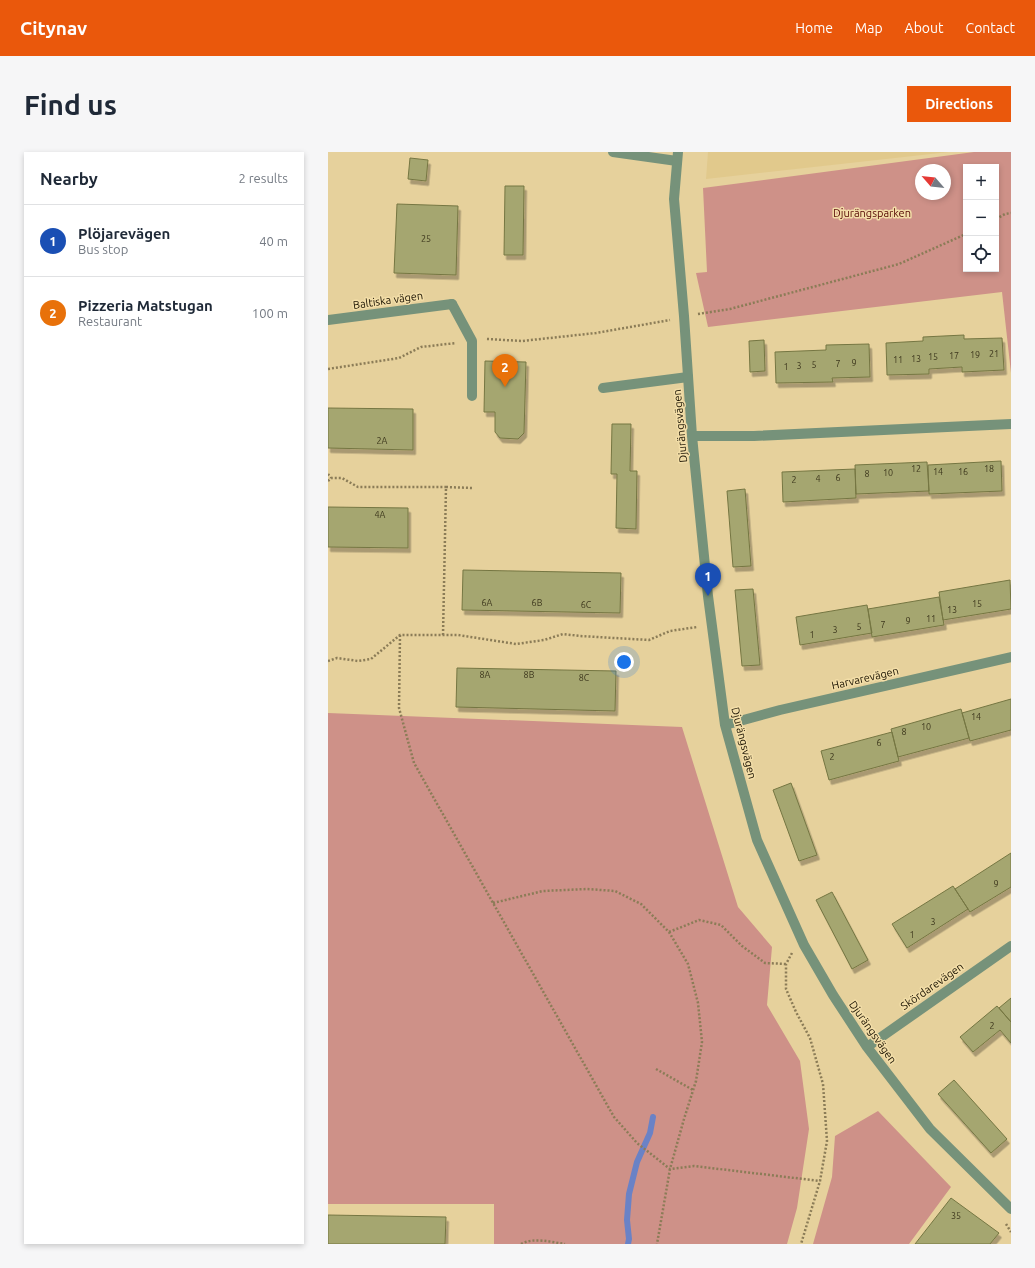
<!DOCTYPE html>
<html lang="en">
<head>
<meta charset="utf-8">
<style>
	body { margin:0; font-family:Ubuntu,sans-serif; background:#f6f6f7; color:#1f2937 }
	.controls { position:absolute; right:12px; top:12px; display:grid; overflow:hidden; border-radius:0px; box-shadow:0 2px 6px #0003 }
	.controls button { width:36px; height:36px; display:grid; place-items:center; padding:0; border:0; border-bottom:1px solid #e0e1e3; background:#fff; color:#1f2937; font:20px sans-serif }
	.compass { position:absolute; left:587px; top:12px; width:36px; height:36px; border-radius:50%; background:#fff; box-shadow:0 2px 6px #0003; rotate:298deg }
	.you { position:absolute; left:296px; top:510px; width:14px; height:14px; margin:-10px; border:3px solid #fff; border-radius:50%; background:#1a73e8; box-shadow:0 0 0 6px #1a73e833 }
	.badge { display:grid; place-items:center; width:26px; height:26px; border-radius:50%; background:#ea580c; color:#fff; font-size:13px; font-weight:700 }
	.pin { position:absolute; translate:-50% -33px; filter:drop-shadow(0 1px 2px #0008) }
	.pin::after { content:''; position:absolute; top:21px; width:14px; height:12px; background:inherit; clip-path:polygon(0 0,100% 0,50% 100%) }
	.list { margin:0; padding:0; list-style:none }
	h2 { display:flex; justify-content:space-between; align-items:center; height:52px; margin:0; padding:0 16px; font-size:17px }
	h2 small { font-size:13px; font-weight:400; color:#747a83 }
	.list li { display:grid; grid-template-columns:26px 1fr auto; gap:12px; align-items:center; box-sizing:border-box; height:72px; padding:0 16px; border-top:1px solid #e0e1e3 }
	.list b { display:block; font-size:15px; white-space:nowrap }
	.list p { margin:0; font-size:13px; white-space:nowrap; color:#747a83 }
	.list em { font-size:13px; font-style:normal; color:#747a83 }
	.icon { flex:none; width:22px; height:22px; fill:none; stroke:currentColor; stroke-width:2; stroke-linecap:round; stroke-linejoin:round }
	.map { position:relative; flex:none; width:683px; height:1092px; overflow:hidden; border-radius:0px }
	header { display:flex; align-items:center; gap:24px; box-sizing:border-box; height:56px; padding:0 20px; background:#ea580c; color:#fff }
	header strong { font-size:19px }
	nav { display:flex; gap:22px; margin-inline-start:auto; font-size:14px }
	.intro { display:flex; align-items:center; justify-content:space-between; box-sizing:border-box; height:96px; padding:0 24px }
	h1 { margin:0; font-size:28px }
	.button { padding:10px 18px; border-radius:0px; background:#ea580c; color:#fff; font-size:14px; font-weight:700 }
	main { display:flex; gap:24px; padding:0 24px }
	aside { flex:1; background:#fff; border-radius:0px; box-shadow:0 2px 6px #0003 }
	.map>svg:first-child { display:block }
	.built { fill:#e1c98c }
	.green { fill:#ce9188; fill-rule:evenodd }
	.lines { fill:none; stroke-linecap:round; stroke-linejoin:round }
	.stream { stroke:#6a82c6; stroke-width:6 }
	.building { fill:#a5a670; stroke:#757642; filter:url(#shadow) }
	.path { stroke:#8b7c57; stroke-width:2.5; stroke-dasharray:2 2; stroke-linecap:butt }
	.lane { stroke:#76927a; stroke-width:10 }
	.street { stroke:#76927a; stroke-width:10 }
	.labels { text-anchor:middle; stroke-width:3; stroke-linejoin:round; paint-order:stroke }
	.number-label { font-size:9px; fill:#3d371d }
	.park-label { font-size:11px; fill:#570a06; stroke:#f3dea8 }
	.street-label { font-size:11px; fill:#1a1201; stroke:#f3dea8 }
</style>
</head>
<body>
<header>
<strong>Citynav</strong>
<nav><a>Home</a><a>Map</a><a>About</a><a>Contact</a></nav>
</header>
<div class="intro"><h1>Find us</h1><a class="button">Directions</a></div>
<main>
<aside>
<h2>Nearby<small>2 results</small></h2>
<ul class="list">
<li><span class="badge" style="background:#1a4fb4">1</span><div><b>Plöjarevägen</b><p>Bus stop</p></div><em>40 m</em></li>
<li><span class="badge" style="background:#e8710a">2</span><div><b>Pizzeria Matstugan</b><p>Restaurant</p></div><em>100 m</em></li>
</ul>
</aside>
<div class="map">
<svg width="683" height="1092" viewBox="0 0 683 1092">
	<defs>
		<filter id="shadow"><feDropShadow dx="2.5" dy="4.5" stdDeviation="0" flood-color="#0004"/></filter>
	</defs>
	<rect width="100%" height="100%" fill="#e6d19c"/>
	<path class="built" d="M380,0H621L378,27Z"/>
	<path class="green" d="M646,0H683V221L674,140L380,175L368,121L379,120L375,36ZM638,15H668V117H638ZM593,18H617V42H593Z
		M0,561L354,575L410,755L444,795L439,853L472,909L481,977L469,1056L459,1092H166V1052H0Z
		M550,959L623,1035L581,1092H485L504,1025L507,984Z"/>
	<g class="lines">
		<path class="stream" d="M300,1092L301,1087L299,1068L301,1042L309,1010L322,981L325,965"/>
	</g>
	<path class="building" d="M82,6L100,8L98,29L80,27Z
		M177,34H196L195,103H176Z
		M69,52L130,54L128,123L66,121Z
		M636,183V187L674,186L676,218L634,220V215L601,217V222L559,223L558,191L595,189V185Z
		M436,188L437,219L422,220L421,189Z
		M541,192L542,225L504,226L505,230L448,231L447,200L498,198V193Z
		M157,209L198,210L196,281L190,287L172,286L167,280V260H156Z
		M0,256L85,257V298L0,296Z
		M284,272H303L302,319H309L308,377L288,376L289,322H283Z
		M673,309L674,339L601,342L600,313Z
		M599,310L601,339L528,342L527,313Z
		M527,317L528,346L455,350L454,320Z
		M417,337L423,414L405,415L399,339Z
		M0,355L80,356V396L0,395Z
		M135,418L293,421L292,461L134,458Z
		M682,428L683,457L615,468L611,440Z
		M425,437L432,513L414,514L407,438Z
		M611,445L616,473L544,485L540,457Z
		M539,453L544,481L472,493L468,465Z
		M129,516L288,519L287,559L128,555Z
		M683,547V578L642,589L634,561Z
		M633,557L641,586L570,605L563,577Z
		M564,580L571,609L501,628L493,599Z
		M463,631L489,703L471,709L445,638Z
		M683,701V735L642,760L627,737Z
		M625,734L640,757L579,796L564,772Z
		M504,740L540,808L524,817L488,748Z
		M683,846V870L671,856Z
		M669,854L683,870V891L672,878L645,900L632,885Z
		M626,928L679,987L663,1001L610,942Z
		M623,1046L671,1081L662,1092H587Z
		M0,1063L118,1065L117,1092H0Z"/>
	<g class="lines">
		<path class="path" d="M668,67L677,62L683,61
			M370,162L402,157L571,112L638,82
			M159,187L194,189L268,181L342,168
			M0,217L71,206L93,195L128,191
			M0,322L3,326
			M0,329L3,326H14L30,335H118
			M72,483L71,556L86,611L286,965L309,991L342,1017L366,1014L492,1029
			M115,483L118,335L144,336
			M0,509L9,506L30,509L43,507L72,483H130L188,492L216,488L235,482L252,484L321,488L342,479L369,475
			M165,751L215,739L259,737L287,739L313,752L341,780L360,812L370,851L374,890L368,929L356,967L342,1017L329,1092
			M341,780L371,768L393,773L414,794L437,811L458,812
			M464,801L458,812V837L468,860L482,886L495,932L499,989L492,1029L473,1092
			M328,917L365,938
			M678,1072L683,1080
			M193,1092C206,1085 222,1090 237,1092"/>
		<path class="lane" d="M285,0L349,9
			M124,152L144,189V244
			M275,236L360,225"/>
		<path class="street" d="M350,0L346,47L356,164L364,284L380,444L397,573L429,688L476,793L505,843L539,895L602,977L683,1057
			M0,168L124,152
			M364,284H426L683,272
			M397,573L452,558L683,505
			M539,895L683,794"/>
	</g>
	<g class="labels">
		<g class="number-label">
			<text x="98" y="90">25</text>
			<text x="666" y="205">21</text>
			<text x="647" y="206">19</text>
			<text x="626" y="207">17</text>
			<text x="605" y="208">15</text>
			<text x="588" y="210">13</text>
			<text x="570" y="211">11</text>
			<text x="526" y="214">9</text>
			<text x="510" y="215">7</text>
			<text x="486" y="216">5</text>
			<text x="471" y="217">3</text>
			<text x="458" y="218">1</text>
			<text x="54" y="292">2A</text>
			<text x="588" y="320">12</text>
			<text x="661" y="320">18</text>
			<text x="610" y="323">14</text>
			<text x="635" y="323">16</text>
			<text x="560" y="324">10</text>
			<text x="539" y="325">8</text>
			<text x="510" y="329">6</text>
			<text x="490" y="330">4</text>
			<text x="466" y="331">2</text>
			<text x="52" y="366">4A</text>
			<text x="159" y="454">6A</text>
			<text x="209" y="454">6B</text>
			<text x="649" y="455">15</text>
			<text x="258" y="456">6C</text>
			<text x="624" y="461">13</text>
			<text x="603" y="470">11</text>
			<text x="580" y="472">9</text>
			<text x="555" y="476">7</text>
			<text x="531" y="478">5</text>
			<text x="507" y="481">3</text>
			<text x="484" y="486">1</text>
			<text x="157" y="526">8A</text>
			<text x="201" y="526">8B</text>
			<text x="256" y="529">8C</text>
			<text x="648" y="568">14</text>
			<text x="598" y="578">10</text>
			<text x="576" y="583">8</text>
			<text x="551" y="594">6</text>
			<text x="504" y="608">2</text>
			<text x="668" y="735">9</text>
			<text x="605" y="773">3</text>
			<text x="584" y="786">1</text>
			<text x="664" y="877">2</text>
			<text x="628" y="1067">35</text>
		</g>
		<g class="park-label">
			<text x="544" y="65">Djurängsparken</text>
		</g>
		<g class="street-label">
			<text transform="translate(60 148) rotate(-8)" y="4">Baltiska vägen</text>
			<text transform="translate(352 274) rotate(-95)" y="4">Djurängsvägen</text>
			<text transform="translate(537 526) rotate(-13)" y="4">Harvarevägen</text>
			<text transform="translate(416 591) rotate(76)" y="4">Djurängsvägen</text>
			<text transform="translate(604 834) rotate(-35)" y="4">Skördarevägen</text>
			<text transform="translate(545 880) rotate(55)" y="4">Djurängsvägen</text>
		</g>
	</g>
</svg>
<div class="controls">
<button>+</button>
<button>−</button>
<button><svg class="icon" aria-label="locate" viewBox="0 0 24 24"><circle cx="12" cy="12" r="6"/><path d="M12 2v4M12 18v4M2 12h4M18 12h4"/></svg></button>
</div>
<svg class="compass" viewBox="-18 -18 36 36"><path d="M0-13l5 13h-10z" fill="#e53935"/><path d="M0 13l5-13h-10z" fill="#747a83"/></svg>
<div class="you"></div>
<div class="pin badge" style="left:380px;top:444px;background:#1a4fb4">1</div>
<div class="pin badge" style="left:177px;top:235px;background:#e8710a">2</div>
</div>
</main>
</body>
</html>
